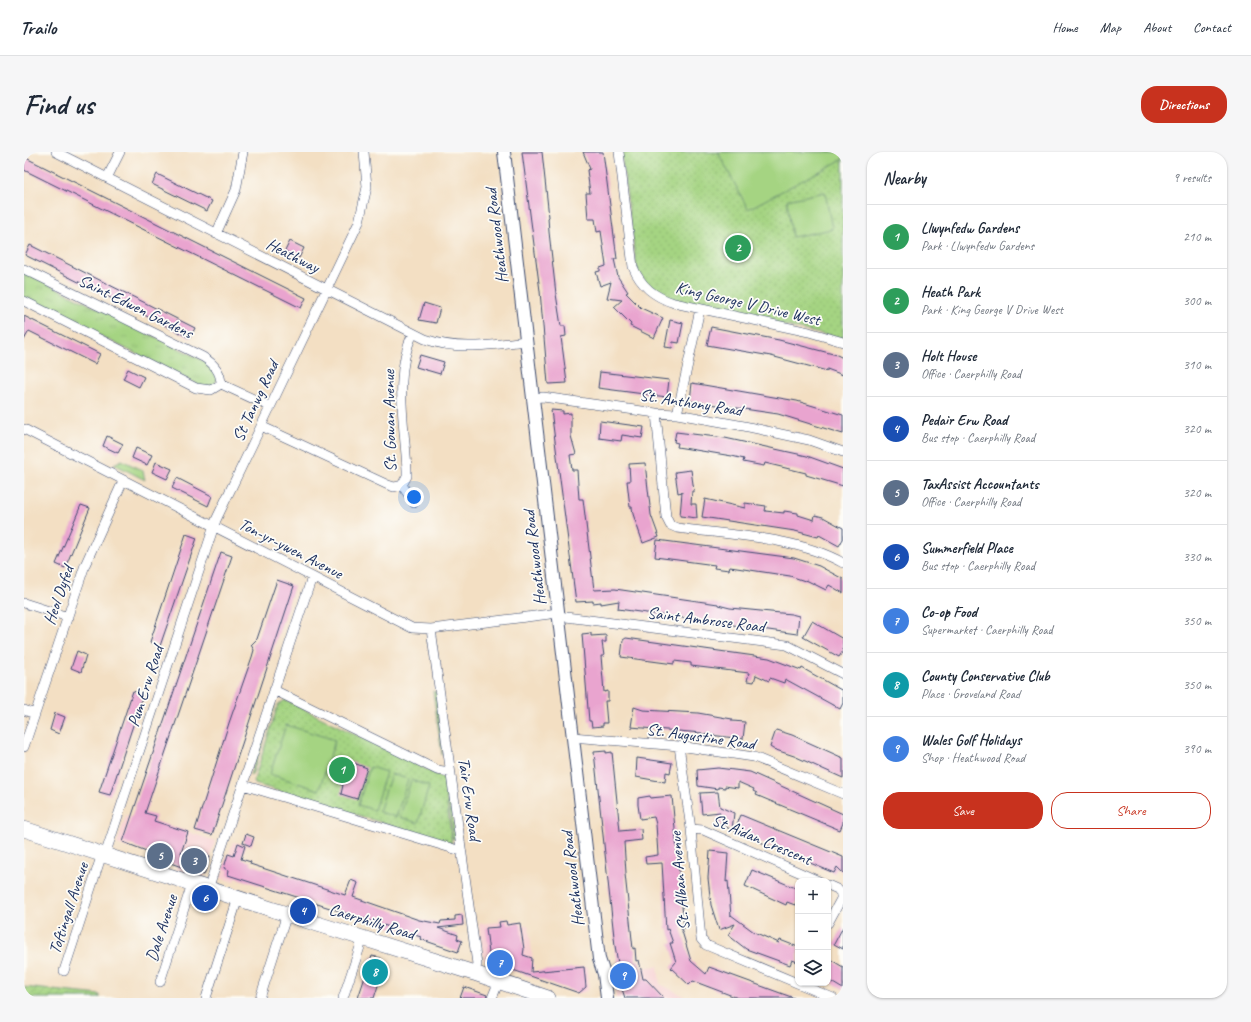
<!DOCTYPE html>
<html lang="en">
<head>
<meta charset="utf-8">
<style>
	body { margin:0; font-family:Caveat,sans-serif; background:#f6f6f7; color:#1f2937 }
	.controls { position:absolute; right:12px; bottom:12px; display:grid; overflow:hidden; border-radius:8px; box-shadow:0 1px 3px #0004 }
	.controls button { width:36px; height:36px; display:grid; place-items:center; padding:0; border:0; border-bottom:1px solid #e0e1e3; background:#fff; color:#1f2937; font:20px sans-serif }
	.you { position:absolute; left:390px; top:345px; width:14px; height:14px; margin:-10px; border:3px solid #fff; border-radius:50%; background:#1a73e8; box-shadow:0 0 0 6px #1a73e833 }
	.badge { display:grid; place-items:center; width:26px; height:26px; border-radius:50%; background:#c8321e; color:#fff; font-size:13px; font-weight:700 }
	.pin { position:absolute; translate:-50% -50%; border:2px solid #fff; box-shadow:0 1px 4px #0006 }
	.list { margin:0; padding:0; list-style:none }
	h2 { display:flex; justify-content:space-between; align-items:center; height:52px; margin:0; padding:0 16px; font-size:17px }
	h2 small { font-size:13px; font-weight:400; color:#747a83 }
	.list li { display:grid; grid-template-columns:26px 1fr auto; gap:12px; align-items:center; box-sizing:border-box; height:64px; padding:0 16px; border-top:1px solid #e0e1e3 }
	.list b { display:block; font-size:15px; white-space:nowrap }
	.list p { margin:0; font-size:13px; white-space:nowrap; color:#747a83 }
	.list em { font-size:13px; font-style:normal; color:#747a83 }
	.actions { display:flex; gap:8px; padding:12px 16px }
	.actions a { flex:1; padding:9px 0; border:1px solid #c8321e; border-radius:16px; text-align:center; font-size:14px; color:#c8321e }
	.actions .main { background:#c8321e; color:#fff }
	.icon { flex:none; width:22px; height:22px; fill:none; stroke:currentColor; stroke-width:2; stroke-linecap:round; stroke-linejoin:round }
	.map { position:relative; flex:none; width:819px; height:846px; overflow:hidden; border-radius:16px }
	header { display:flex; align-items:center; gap:24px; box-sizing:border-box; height:56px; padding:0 20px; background:#fff; border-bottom:1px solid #e0e1e3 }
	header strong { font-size:19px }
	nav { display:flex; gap:22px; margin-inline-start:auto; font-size:14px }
	.intro { display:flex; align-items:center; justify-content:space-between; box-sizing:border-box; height:96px; padding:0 24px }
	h1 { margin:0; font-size:28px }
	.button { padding:10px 18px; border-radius:16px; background:#c8321e; color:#fff; font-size:14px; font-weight:700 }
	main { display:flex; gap:24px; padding:0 24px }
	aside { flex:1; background:#fff; border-radius:16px; box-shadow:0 1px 3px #0004 }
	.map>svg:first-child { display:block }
	.built { fill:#f7cfd1 }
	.grass { fill:url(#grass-tufts); stroke:#608270 }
	.park { fill:url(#park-dots); stroke:#608270 }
	.garden { fill:url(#garden-furrows); stroke:#608270 }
	.pitch { fill:#a5d482; stroke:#608270 }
	.building { fill:#e9a4cf }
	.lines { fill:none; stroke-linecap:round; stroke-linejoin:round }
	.minor-casing { stroke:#3b496d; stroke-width:10 }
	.tertiary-casing { stroke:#3b496d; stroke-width:14 }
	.primary-casing { stroke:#3b496d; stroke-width:16 }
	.minor { stroke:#fff; stroke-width:9 }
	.tertiary { stroke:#fff; stroke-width:12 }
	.primary { stroke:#fff; stroke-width:15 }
	.labels { text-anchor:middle; stroke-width:3.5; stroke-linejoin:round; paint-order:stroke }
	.street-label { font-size:17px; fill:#1b2f5e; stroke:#fdfcf7 }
</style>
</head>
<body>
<header>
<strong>Trailo</strong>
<nav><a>Home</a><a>Map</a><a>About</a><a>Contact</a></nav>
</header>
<div class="intro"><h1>Find us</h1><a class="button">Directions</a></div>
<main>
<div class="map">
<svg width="819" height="846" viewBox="0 0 819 846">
	<defs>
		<pattern id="grass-tufts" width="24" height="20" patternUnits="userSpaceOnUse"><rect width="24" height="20" fill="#a5d482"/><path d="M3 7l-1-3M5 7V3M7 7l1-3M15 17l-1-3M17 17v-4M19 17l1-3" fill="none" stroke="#8db673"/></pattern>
		<pattern id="park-dots" width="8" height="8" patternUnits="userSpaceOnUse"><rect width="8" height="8" fill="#a5d482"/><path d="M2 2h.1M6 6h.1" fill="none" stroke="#8db673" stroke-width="1.8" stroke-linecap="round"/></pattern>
		<pattern id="garden-furrows" width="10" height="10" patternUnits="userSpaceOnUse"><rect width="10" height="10" fill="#a5d482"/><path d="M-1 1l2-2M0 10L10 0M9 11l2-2" fill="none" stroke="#8db673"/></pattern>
	</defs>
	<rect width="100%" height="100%" fill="#fdfcf7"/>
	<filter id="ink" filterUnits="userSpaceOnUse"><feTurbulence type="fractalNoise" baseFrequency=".025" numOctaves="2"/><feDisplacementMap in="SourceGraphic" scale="8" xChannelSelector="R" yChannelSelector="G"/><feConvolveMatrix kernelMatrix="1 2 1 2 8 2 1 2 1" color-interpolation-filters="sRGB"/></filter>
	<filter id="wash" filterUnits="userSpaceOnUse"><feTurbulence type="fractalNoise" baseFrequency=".012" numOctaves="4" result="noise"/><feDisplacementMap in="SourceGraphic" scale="16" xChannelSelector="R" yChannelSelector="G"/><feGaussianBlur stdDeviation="0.9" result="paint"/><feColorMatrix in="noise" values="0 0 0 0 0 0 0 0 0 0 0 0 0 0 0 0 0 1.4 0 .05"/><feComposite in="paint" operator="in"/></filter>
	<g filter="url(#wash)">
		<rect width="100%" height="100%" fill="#f3dfc3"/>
		<path class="built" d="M102,663L115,668L105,696L93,692Z
			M164,680L191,689L180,724L177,725L152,717Z
			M209,690L221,694L210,730L197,726Z
			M475,765L505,774L510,819L564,815L565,834L563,839L558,841L460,808L455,772L476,770Z
			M634,814L636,832L660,844L659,846H592L589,819Z"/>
		<path class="grass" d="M0,120L182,210L193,225L192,230L189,233L179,235L0,146Z
			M98,308L119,319L121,328L90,312Z
			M409,539L412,540L419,603H418Z
			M249,552L251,553L228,623H226Z
			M422,629H424L432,687H429Z"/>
		<path class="park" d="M597,0H819V187L655,150L627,137L613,119Z
			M261,548L420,626L428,692L231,632L230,628L254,553Z"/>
		<path class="garden" d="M0,835L76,843V846H0Z"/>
		<path class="pitch" d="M694,0H819V7L724,57Z
			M801,40L808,77L768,85L763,48Z
			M262,573L311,588L295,638L246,622Z
			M346,615L362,620L350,658L334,653Z
			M367,622L384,627L372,665L355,660Z
			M387,628L405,634L394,671L376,665Z"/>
		<g id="blocks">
			<path class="building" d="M498,0H518L525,65L524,66L525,80L532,142L537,174H541L542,184L537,185L543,231L524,232L516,139Z
				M559,0H579L593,107H590L594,125L604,140L602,141L617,156L639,166L630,186L606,174L607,172L590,155L598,148L583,146L587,130L576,134L572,120L576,119V116L582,114L577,79L573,80L571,67H564L562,41H566L563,18L566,17Z
				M0,5L282,146L277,156L0,18Z
				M133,22L188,49L183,59L128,32Z
				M266,89L280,96L275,106L261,99Z
				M6,93L171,176L166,186L1,103Z
				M400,151L416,156L412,171L395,168Z
				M0,164L76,202L71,212L5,179L0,188Z
				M646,168L659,171L655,191L649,190L648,196L641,195Z
				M687,175L755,188L813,203L819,206V223L803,217V219L747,204L683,193Z
				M396,203L420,210L416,222L392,215Z
				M104,217L120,225L115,235L99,227Z
				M576,220L645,228L643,245L574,236Z
				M668,231L773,249L819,263V282L754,262L666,249Z
				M527,258L539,259V262L547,261V284L552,302L546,303L548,318H553L555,347H559L570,438L591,437L694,452V453L706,456L767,462L775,464L773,482L594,457L595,449L577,452V450L569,451V449L552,450Z
				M576,269L620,275L618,286L598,283L597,289L575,286Z
				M652,280L701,286L783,304L819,317V334L782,323V321L741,311L740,314L719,310L720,307L708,304L653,295L654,291L650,290Z
				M83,284L99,292L94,301L79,294Z
				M112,296L128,303L123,313L108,306Z
				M132,310L148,317L143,327L128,320Z
				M621,311L627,363L635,385L619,391L609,362L608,355H606L603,329H606L605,312Z
				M667,318L670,339H668L667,352H672L673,366L656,364L658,340L654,341L651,320Z
				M153,326L188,344L184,354L148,336Z
				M681,347L721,356V351L742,354L741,359L760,361V359L774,361V363L790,368L791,363L799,365L819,376V387L815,394L795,383L794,385L771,379L678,365Z
				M57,353L66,356L41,416L32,412Z
				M162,382L173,386L136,494L126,490Z
				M633,388L770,406L795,414L819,427V441L805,433L802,438L782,428L781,429L766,424L706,415L705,418L690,416L691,413L631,405Z
				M197,400L208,404L121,661L132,664L130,669L164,680L157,701L172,706L175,700L186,704L180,723L124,703L125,700L99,690Z
				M253,428L270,434L188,683L171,678L205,571L228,505L230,498L227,493L233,487Z
				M788,469L819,487V499L815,505L779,485Z
				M567,481V484L582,483V490H578L580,504H577L580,540L584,539V549H581L583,571H579V574L568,575L567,569H565L558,482Z
				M602,486L745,506L777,518L778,516L819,539V551L816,557L761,527L760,531L746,526L745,529L732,523L730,530L723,529L725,521L667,514V511L650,509V512L597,505L599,488Z
				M53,499L62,503L57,520L47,516Z
				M109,539L119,543L86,643L75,640Z
				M610,555L619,558L674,561L708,567V569L721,570L719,587L678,582V581L607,575Z
				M31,561L41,565L35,582L26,578Z
				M752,578L768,583L819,606V626L770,604L749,597L746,595Z
				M582,599V601L588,600L596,679L617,677L618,688L600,690L602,721L601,722L609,797L611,796L612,809L615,808L619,827H622L640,846H601L597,834H598L591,794L570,600Z
				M613,606L648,611L646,621L642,620L641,630L612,625Z
				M327,610L343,616L333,647L317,642L319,633L316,632L321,617L324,618Z
				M694,616L726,620L819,662V671L816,678L732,643L733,641L729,639L730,637L714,630V636L701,634V636L694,635V637L674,634L673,618Z
				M694,640L696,655L710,661L708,678L692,670L696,660L678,662L676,641Z
				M626,644V646L648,644L660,776H657L667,809L682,822L685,815L770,846H714L669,829L665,833L647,816L652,810L646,791H649L644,777L642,778L638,711L622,712L621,705L634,703L632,672L630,665L616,667L614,653V646Z
				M717,663L819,705V721L813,715L810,721L710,679Z
				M222,682L230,685L227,694L219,691Z
				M214,691L221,694L217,707L227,710L226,712L321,743L327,728L334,731L329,745L395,768L416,772L417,769L431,768V764L438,763L439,773L414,776L434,783L433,787L438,789L434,800L396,787L397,785L287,750L283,759L276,757L279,747L204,723L205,718L200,716L204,702L210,704Z
				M686,699L704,701L702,730L704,729L707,764V763L730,780L755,791L756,788L774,795V810L768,808L766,813L722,797L704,783L711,772L695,778L687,753L684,726Z
				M728,718L774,737V747L771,753L763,750L762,753L721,734Z
				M482,769L483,773L496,771L500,797L499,803L508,806L507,820L560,815L562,835L555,841L466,810L462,776L476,775L475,770Z
				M819,775V797L810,792Z
				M348,804L357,806L361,812L350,846H334Z
				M804,806L819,815V837L804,828Z
				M440,835L463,843L462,846H436Z"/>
		</g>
	</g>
	<g filter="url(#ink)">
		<use href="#blocks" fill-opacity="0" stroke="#3b496d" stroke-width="1"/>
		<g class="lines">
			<g class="minor-casing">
				<path id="minor" d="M32,0L401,187C434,199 467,193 502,189
					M595,0L609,115C617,135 631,145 650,151L785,180L819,190
					M83,26L96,0
					M192,82L212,38L219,0
					M0,117L179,205C189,211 197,220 197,232
					M0,149L172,236L187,238L197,232L247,255
					M508,246L519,245L632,261L653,262L720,274L785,288L819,300
					M632,261L642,365L646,373L653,376C705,383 773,385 819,411
					M653,262L676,157
					M237,274L364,333L370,335L378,333L383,324V318C381,273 369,223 389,181
					M0,277L388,476L407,477L534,461
					M378,333L390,351
					M0,451L44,465
					M534,464L763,493L819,522
					M407,477L453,812L450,821
					M250,538L413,618L426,620
					M0,558L11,562
					M548,585L655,594L730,605L819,642
					M655,594L667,677L677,787L682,793L809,846
					M0,595L61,413L99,329
					M219,633L437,699
					M667,677L679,678L795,729
					M81,703L192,368L335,70L343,35L340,0
					M804,733L813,737L817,741V747L804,771
					M184,737L288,425
					M40,819L78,702
					M136,830L168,732
					M182,846L214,746
					M236,846L263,762
					M319,846L339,786
					M468,846L475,829"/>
			</g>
			<g class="tertiary-casing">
				<path id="tertiary" d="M480,0L575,807L580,822L583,846"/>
			</g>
			<g class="primary-casing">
				<path id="primary" d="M0,677L284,769L450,821L524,846"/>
			</g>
			<use href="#minor" class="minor"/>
			<use href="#tertiary" class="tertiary"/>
			<use href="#primary" class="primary"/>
		</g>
	</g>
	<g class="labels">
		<g class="street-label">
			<text transform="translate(472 84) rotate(-97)" y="6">Heathwood Road</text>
			<text transform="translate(269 103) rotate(27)" y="6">Heathway</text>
			<text transform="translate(724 151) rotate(13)" y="6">King George V Drive West</text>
			<text transform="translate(112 154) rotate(26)" y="6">Saint Edwen Gardens</text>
			<text transform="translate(231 249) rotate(-65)" y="6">St Tanwg Road</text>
			<text transform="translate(667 250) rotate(9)" y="6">St. Anthony Road</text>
			<text transform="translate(365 269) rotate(-91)" y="6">St. Gowan Avenue</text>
			<text transform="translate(267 396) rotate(27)" y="6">Ton-yr-ywen Avenue</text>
			<text transform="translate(510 406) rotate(-97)" y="6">Heathwood Road</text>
			<text transform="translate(34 443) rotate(-71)" y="6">Heol Dyfed</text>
			<text transform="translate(682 467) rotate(7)" y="6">Saint Ambrose Road</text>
			<text transform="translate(121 534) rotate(-72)" y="6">Pum Erw Road</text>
			<text transform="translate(677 584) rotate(8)" y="6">St. Augustine Road</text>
			<text transform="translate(446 647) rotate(82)" y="6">Tair Erw Road</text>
			<text transform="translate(738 687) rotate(23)" y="6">St Aidan Crescent</text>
			<text transform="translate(548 727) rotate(-97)" y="6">Heathwood Road</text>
			<text transform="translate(655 729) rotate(-95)" y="6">St. Alban Avenue</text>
			<text transform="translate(44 756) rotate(-72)" y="6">Toftingall Avenue</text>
			<text transform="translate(348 769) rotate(17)" y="6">Caerphilly Road</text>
			<text transform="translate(137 776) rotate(-72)" y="6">Dale Avenue</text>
		</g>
	</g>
</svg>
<div class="controls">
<button>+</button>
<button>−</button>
<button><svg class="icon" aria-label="layers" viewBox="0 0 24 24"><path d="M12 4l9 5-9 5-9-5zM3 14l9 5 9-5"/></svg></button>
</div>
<div class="you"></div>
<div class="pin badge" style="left:318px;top:618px;background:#2e9e5b">1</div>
<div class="pin badge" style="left:714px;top:96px;background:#2e9e5b">2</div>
<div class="pin badge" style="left:170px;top:709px;background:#5c6f8a">3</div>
<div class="pin badge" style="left:279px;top:759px;background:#1a4fb4">4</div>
<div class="pin badge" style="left:136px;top:704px;background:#5c6f8a">5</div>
<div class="pin badge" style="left:181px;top:746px;background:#1a4fb4">6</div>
<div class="pin badge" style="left:476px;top:811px;background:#3f7fe0">7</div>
<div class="pin badge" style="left:351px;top:820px;background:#0f9aa8">8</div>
<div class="pin badge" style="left:599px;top:824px;background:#3f7fe0">9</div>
</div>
<aside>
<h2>Nearby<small>9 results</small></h2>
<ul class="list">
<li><span class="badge" style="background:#2e9e5b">1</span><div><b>Llwynfedw Gardens</b><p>Park · Llwynfedw Gardens</p></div><em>210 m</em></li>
<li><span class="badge" style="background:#2e9e5b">2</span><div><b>Heath Park</b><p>Park · King George V Drive West</p></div><em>300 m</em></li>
<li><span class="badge" style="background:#5c6f8a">3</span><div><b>Holt House</b><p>Office · Caerphilly Road</p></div><em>310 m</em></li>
<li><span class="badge" style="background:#1a4fb4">4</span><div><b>Pedair Erw Road</b><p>Bus stop · Caerphilly Road</p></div><em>320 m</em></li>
<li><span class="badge" style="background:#5c6f8a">5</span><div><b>TaxAssist Accountants</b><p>Office · Caerphilly Road</p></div><em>320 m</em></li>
<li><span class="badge" style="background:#1a4fb4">6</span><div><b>Summerfield Place</b><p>Bus stop · Caerphilly Road</p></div><em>330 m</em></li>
<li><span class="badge" style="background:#3f7fe0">7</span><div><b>Co-op Food</b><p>Supermarket · Caerphilly Road</p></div><em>350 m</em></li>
<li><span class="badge" style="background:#0f9aa8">8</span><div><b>County Conservative Club</b><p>Place · Groveland Road</p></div><em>350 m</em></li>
<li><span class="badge" style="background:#3f7fe0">9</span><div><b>Wales Golf Holidays</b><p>Shop · Heathwood Road</p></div><em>390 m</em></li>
</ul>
<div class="actions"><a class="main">Save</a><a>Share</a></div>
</aside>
</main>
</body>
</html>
